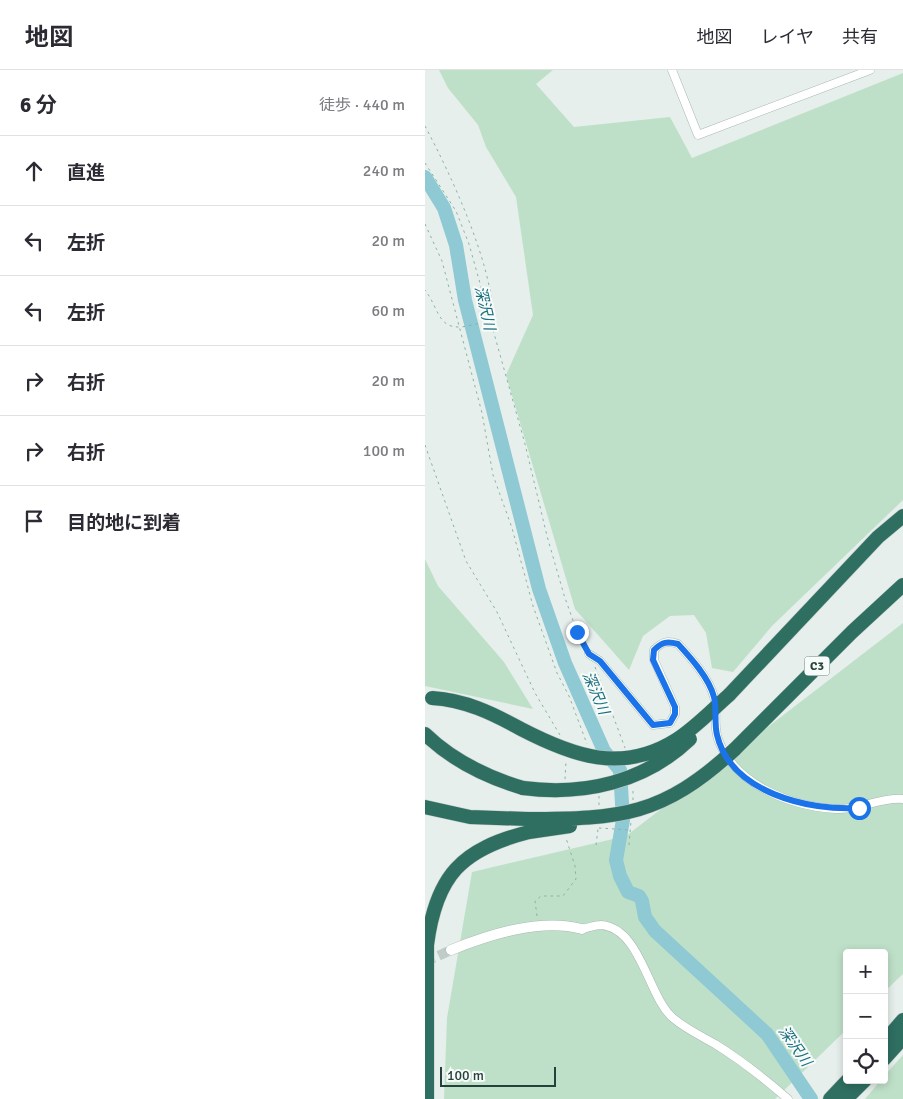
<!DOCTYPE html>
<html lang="ja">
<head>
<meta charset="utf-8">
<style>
	body { margin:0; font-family:Signika,"Noto Sans JP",sans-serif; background:#f7f7f7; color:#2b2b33 }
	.controls { position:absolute; right:15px; bottom:15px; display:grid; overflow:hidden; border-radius:5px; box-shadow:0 2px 8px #0003 }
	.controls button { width:45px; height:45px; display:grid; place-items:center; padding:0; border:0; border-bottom:1px solid #e1e1e2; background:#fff; color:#2b2b33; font:25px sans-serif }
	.scale { position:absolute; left:15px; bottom:12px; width:116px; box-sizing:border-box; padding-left:5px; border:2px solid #24423a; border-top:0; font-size:14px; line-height:18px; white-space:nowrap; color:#24423a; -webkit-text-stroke:4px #f7fbf9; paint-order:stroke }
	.stop { position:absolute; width:15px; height:15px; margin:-11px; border:4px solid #1a73e8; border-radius:50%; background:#fff }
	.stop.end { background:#1a73e8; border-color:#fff; box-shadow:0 1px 5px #0008 }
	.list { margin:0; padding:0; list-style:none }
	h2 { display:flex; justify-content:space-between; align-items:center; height:65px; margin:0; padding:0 20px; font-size:21px }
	h2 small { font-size:16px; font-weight:400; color:#7c7c81 }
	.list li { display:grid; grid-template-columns:32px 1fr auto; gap:15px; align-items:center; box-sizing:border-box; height:70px; padding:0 20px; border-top:1px solid #e1e1e2 }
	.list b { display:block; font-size:19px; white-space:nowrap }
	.list em { font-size:16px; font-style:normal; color:#7c7c81 }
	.icon { flex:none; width:28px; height:28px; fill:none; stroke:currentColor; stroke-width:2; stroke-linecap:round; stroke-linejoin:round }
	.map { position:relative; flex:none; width:478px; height:1029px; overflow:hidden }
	header { display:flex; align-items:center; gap:30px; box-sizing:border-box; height:70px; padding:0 25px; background:#fff; border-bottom:1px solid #e1e1e2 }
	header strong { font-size:24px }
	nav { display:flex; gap:28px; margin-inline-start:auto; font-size:18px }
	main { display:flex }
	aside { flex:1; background:#fff }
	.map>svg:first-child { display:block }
	.green { fill:#bfe0c8 }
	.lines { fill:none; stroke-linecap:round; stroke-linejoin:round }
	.river { stroke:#8ec9d4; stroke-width:14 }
	.tertiary-tunnel { stroke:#bfccc8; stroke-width:10; stroke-dasharray:10 5; stroke-linecap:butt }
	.minor-casing { stroke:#a8b8b2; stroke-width:9 }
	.tertiary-casing { stroke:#a8b8b2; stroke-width:11 }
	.motorway-casing { stroke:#c2cac8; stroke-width:15 }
	.path { stroke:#86b3a5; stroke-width:1; stroke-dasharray:2.5 4; stroke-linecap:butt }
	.minor { stroke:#fff; stroke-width:8 }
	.tertiary { stroke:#fff; stroke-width:10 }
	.motorway { stroke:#2f6f62; stroke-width:14 }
	.motorway-bridge-casing { stroke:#c2cac8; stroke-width:15; stroke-linecap:butt }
	.motorway-bridge { stroke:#2f6f62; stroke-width:14 }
	.route { stroke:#1a73e8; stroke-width:6 }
	.labels { text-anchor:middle; stroke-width:4; stroke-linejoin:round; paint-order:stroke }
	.shield { fill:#f7fbf9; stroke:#637a73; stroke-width:1 }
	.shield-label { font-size:12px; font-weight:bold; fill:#24423a }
	.water-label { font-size:15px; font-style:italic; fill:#1c6f80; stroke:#f7fbf9 }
</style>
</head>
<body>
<header>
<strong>地図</strong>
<nav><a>地図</a><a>レイヤ</a><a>共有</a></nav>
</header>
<main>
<aside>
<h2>6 分<small>徒歩 · 440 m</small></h2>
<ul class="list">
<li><svg class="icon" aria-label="ahead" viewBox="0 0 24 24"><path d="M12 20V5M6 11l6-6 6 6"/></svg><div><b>直進</b></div><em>240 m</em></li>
<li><svg class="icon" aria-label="left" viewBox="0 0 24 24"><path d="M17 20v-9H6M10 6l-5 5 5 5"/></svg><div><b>左折</b></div><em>20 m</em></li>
<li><svg class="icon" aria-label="left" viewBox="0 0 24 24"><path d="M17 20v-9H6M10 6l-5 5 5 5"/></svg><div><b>左折</b></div><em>60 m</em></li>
<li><svg class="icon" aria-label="right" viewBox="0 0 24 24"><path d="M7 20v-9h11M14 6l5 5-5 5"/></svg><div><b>右折</b></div><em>20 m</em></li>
<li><svg class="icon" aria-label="right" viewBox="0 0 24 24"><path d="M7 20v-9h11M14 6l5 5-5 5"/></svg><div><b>右折</b></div><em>100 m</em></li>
<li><svg class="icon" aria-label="arrive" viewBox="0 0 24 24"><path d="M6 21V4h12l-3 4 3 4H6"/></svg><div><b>目的地に到着</b></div></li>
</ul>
</aside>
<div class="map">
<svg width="478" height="1029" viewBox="0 0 478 1029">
	<rect width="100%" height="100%" fill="#e6efeb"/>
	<path class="green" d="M14,0H128L111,14L149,57L245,47L267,88L478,3V430L347,556L308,602L287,598L281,563L269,545L245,546L218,566L204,600L150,539L81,305L108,245L91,127L61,77L53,55L23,18Z
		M0,489L13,516L79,592L108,639L0,616Z
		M478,553V904L459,922V883H422V959L350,1029H19L22,948L47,802L201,766Z
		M478,985V1029H440L456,1010H459V1006Z"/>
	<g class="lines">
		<path class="river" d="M0,107L19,138L31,175L40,230L114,519L140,593L179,681L195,700L198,750L191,790L195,806L203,822L214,826L217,831L220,847L230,861L342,964L386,1029"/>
		<path class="tertiary-tunnel" d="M0,892L26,880"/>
		<g class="minor-casing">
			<path id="minor" d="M247,0L273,65L445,0
				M164,584L175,591L228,655L245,653L250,644V637L229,590V580C237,572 242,570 253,574C266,588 284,608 289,627C293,640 288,655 293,669C310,715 365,736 411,739C434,740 456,727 478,729
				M157,859C163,858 170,855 176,855C216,858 223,927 248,948C261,959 276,966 290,974C316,990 340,1009 363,1029"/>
		</g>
		<g class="tertiary-casing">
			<path id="tertiary" d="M26,880C66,864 116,848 157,859"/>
		</g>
		<g class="motorway-casing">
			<path id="motorway" d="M304,625L453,467L478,446
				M0,664C28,691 61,707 98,718
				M309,680L427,562L478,515
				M0,737L45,747L102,749
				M459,972L478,950
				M459,989L478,968
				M2,1029V875C11,805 37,779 104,762
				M405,1029L423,1010
				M421,1029L440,1010"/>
		</g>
		<path class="path" d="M0,56C26,105 67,193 68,247C63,253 54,253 47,255C12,264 16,241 0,220
			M0,93L31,141L44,174L100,374L122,466L139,525L152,562L162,578
			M0,154L17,191L57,343L68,405L87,458L108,536L132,603L144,626L162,674
			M0,375L41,491L72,542L110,623L135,665
			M170,597L200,678
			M140,709L141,691
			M174,726V735
			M208,730V719
			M174,758L205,760
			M171,775L173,759
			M204,775L206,751
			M112,846L110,831L116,826H138L151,809L150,796L141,768"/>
		<use href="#minor" class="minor"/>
		<use href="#tertiary" class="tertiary"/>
		<use href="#motorway" class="motorway"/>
		<g class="motorway-bridge-casing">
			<path id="motorway-bridge" d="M7,628C40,630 67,643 96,659C148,686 197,704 251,670C270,658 287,640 304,625
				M98,718C159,726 220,712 265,669
				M102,749C196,749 237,746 309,680
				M104,762L145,756"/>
		</g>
		<use href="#motorway-bridge" class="motorway-bridge"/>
	</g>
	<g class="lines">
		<path class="route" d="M152,562L164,584L175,591L228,655L245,653L250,644V637L228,590L229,580C237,572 242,571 253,574C266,588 284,608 289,627C292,639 289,653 292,665C306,723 384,741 434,738"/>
	</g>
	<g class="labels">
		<rect class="shield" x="379.5" y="586.5" width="25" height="19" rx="4"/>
		<g class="shield-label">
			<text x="392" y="600">C3</text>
		</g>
		<g class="water-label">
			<text transform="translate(60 238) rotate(77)" y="5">深沢川</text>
			<text transform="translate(171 623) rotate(67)" y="5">深沢川</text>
			<text transform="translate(370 976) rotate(55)" y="5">深沢川</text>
		</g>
	</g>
</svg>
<div class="controls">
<button>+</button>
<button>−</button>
<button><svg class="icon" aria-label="locate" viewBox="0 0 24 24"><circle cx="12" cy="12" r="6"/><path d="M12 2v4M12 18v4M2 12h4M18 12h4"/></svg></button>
</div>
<div class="scale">100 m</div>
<div class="stop" style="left:434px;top:738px"></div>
<div class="stop end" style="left:152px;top:562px"></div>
</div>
</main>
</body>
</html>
